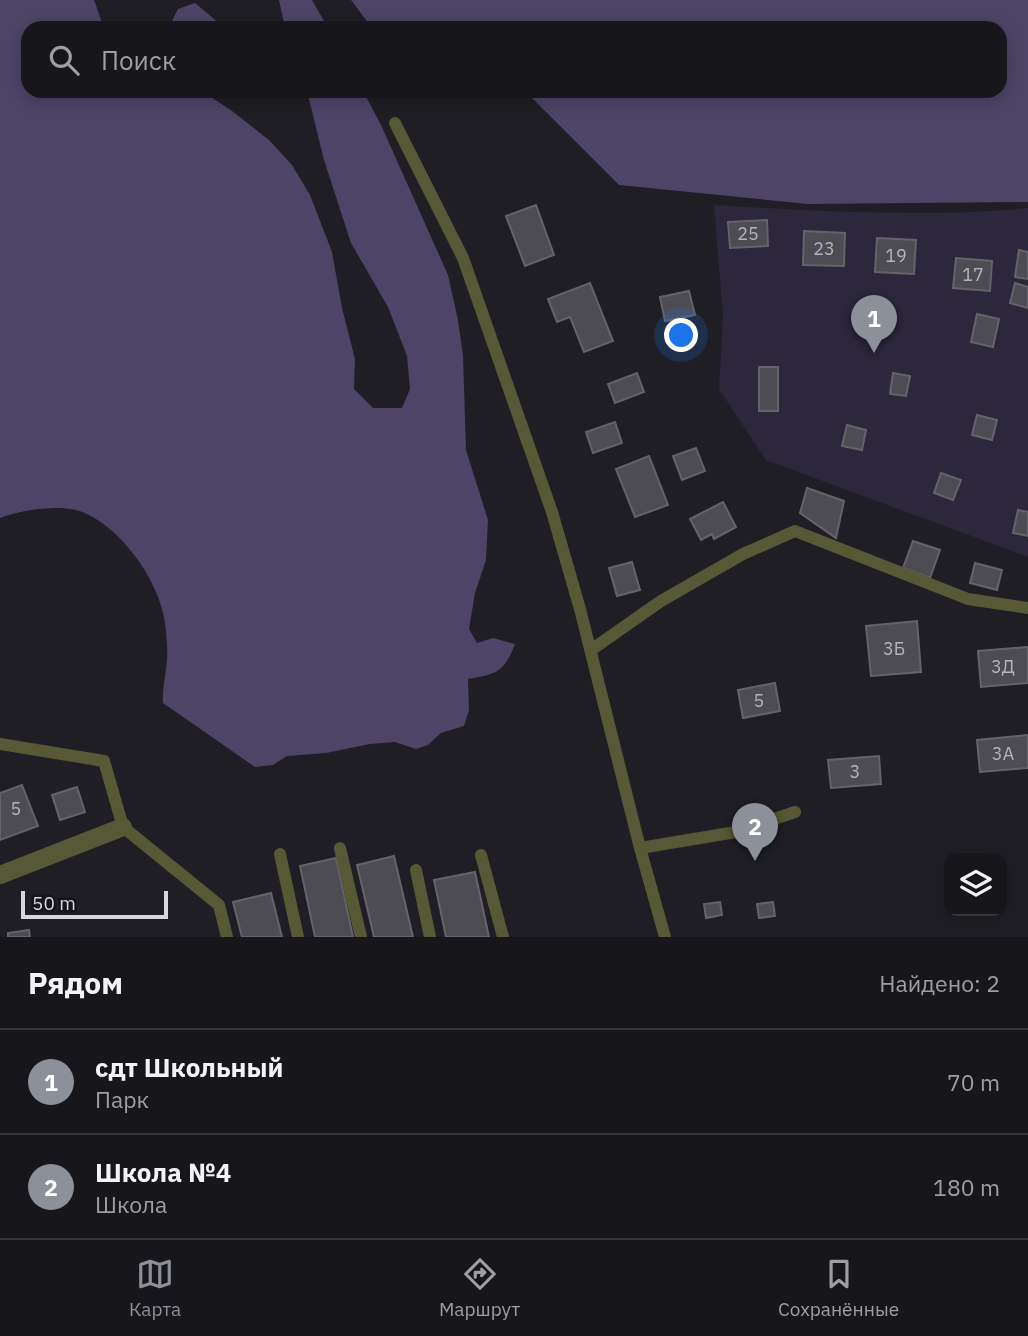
<!DOCTYPE html>
<html lang="ru">
<head>
<meta charset="utf-8">
<style>
	body { margin:0; font-family:"IBM Plex Sans",sans-serif; background:#201f24; color:#f1f3f6 }
	.controls { position:absolute; right:21px; bottom:21px; display:grid; overflow:hidden; border-radius:14px; box-shadow:0 4px 18px #0003 }
	.controls button { width:63px; height:63px; display:grid; place-items:center; padding:0; border:0; border-bottom:2px solid #36353a; background:#17161b; color:#f1f3f6; font:35px sans-serif }
	.scale { position:absolute; left:21px; bottom:18px; width:147px; box-sizing:border-box; padding-left:7px; border:4px solid #d8d7db; border-top:0; font-size:19px; line-height:24px; white-space:nowrap; color:#d8d7db; -webkit-text-stroke:5px #16141b; paint-order:stroke }
	.you { position:absolute; left:682px; top:336px; width:24px; height:24px; margin:-18px; border:5px solid #fff; border-radius:50%; background:#1a73e8; box-shadow:0 0 0 10px #1a73e833 }
	.badge { display:grid; place-items:center; width:46px; height:46px; border-radius:50%; background:#8c9099; color:#fff; font-size:23px; font-weight:700 }
	.pin { position:absolute; translate:-50% -58px; filter:drop-shadow(0 2px 4px #0008) }
	.pin::after { content:''; position:absolute; top:37px; width:24px; height:21px; background:inherit; clip-path:polygon(0 0,100% 0,50% 100%) }
	.list { margin:0; padding:0; list-style:none }
	h2 { display:flex; justify-content:space-between; align-items:center; height:91px; margin:0; padding:0 28px; font-size:30px }
	h2 small { font-size:23px; font-weight:400; color:#9e9fa3 }
	.list li { display:grid; grid-template-columns:46px 1fr auto; gap:21px; align-items:center; box-sizing:border-box; height:105px; padding:0 28px; border-top:2px solid #36353a }
	.list b { display:block; font-size:26px; white-space:nowrap }
	.list p { margin:0; font-size:23px; white-space:nowrap; color:#9e9fa3 }
	.list em { font-size:23px; font-style:normal; color:#9e9fa3 }
	.icon { flex:none; width:38px; height:38px; fill:none; stroke:currentColor; stroke-width:2; stroke-linecap:round; stroke-linejoin:round }
	.map { position:relative; flex:none; width:1028px; height:937px; overflow:hidden }
	.search { position:absolute; background:#17161b; box-shadow:0 4px 18px #0003; left:21px; right:21px; top:21px; height:77px; display:flex; align-items:center; gap:18px; box-sizing:border-box; padding:0 24px; border-radius:21px; color:#9e9fa3; font-size:26px }
	.sheet { height:301px; background:#17161b }
	nav { display:flex; justify-content:space-around; align-items:center; box-sizing:border-box; height:98px; border-top:2px solid #36353a; background:#17161b; font-size:19px; color:#9e9fa3 }
	nav a { display:grid; justify-items:center; gap:4px }
	nav .on { color:#8c9099 }
	.map>svg:first-child { display:block }
	.green { fill:#2d273c }
	.forest { fill:#4e4467 }
	.building { fill:#4e4c53; stroke:#65636a; stroke-width:2 }
	.lines { fill:none; stroke-linecap:round; stroke-linejoin:round }
	.service { stroke:#575835; stroke-width:12 }
	.minor { stroke:#575835; stroke-width:18 }
	.labels { text-anchor:middle; stroke-width:6; stroke-linejoin:round; paint-order:stroke }
	.number-label { font-size:18px; fill:#b6b4b9 }
</style>
</head>
<body>
<div class="map">
<svg width="1028" height="937" viewBox="0 0 1028 937">
	<rect width="100%" height="100%" fill="#1f1e24"/>
	<path class="green" d="M714,205C818,211 924,218 1028,208V557L766,460L719,389L723,316Z"/>
	<path class="forest" d="M0,0H94L104,28H28V91H202L232,111L269,140L292,165L310,195L332,252L342,308L355,359L354,389L373,408H402L410,389L407,356L388,307L351,243L324,160L307,91H363L381,125L448,275L458,320L463,356L466,450L488,520L486,560L475,593L469,629L477,643L493,638L515,644C504,672 497,674 468,679L469,710L464,726L441,733L428,745L416,749L395,742L370,744L326,753L287,756L273,765L255,767L163,703C162,688 166,675 167,660C168,647 166,630 164,617C156,577 122,530 85,513C63,503 21,510 0,518Z
		M279,0H312L328,28H285Z
		M351,0H1028V202L808,204L619,185L526,92L419,91H1000V28H372Z
		M195,3L225,28H172L170,25L178,9Z"/>
	<path class="building" d="M536,205L554,255L525,266L506,216Z
		M767,220L768,246L730,248L728,222Z
		M804,231L845,233L844,266L803,265Z
		M877,238L916,240L914,274L875,272Z
		M1019,250L1028,252V279L1015,277Z
		M956,258L992,261L990,291L953,288Z
		M590,283L613,341L584,352L570,317L557,322L548,299Z
		M1015,283L1028,287V308L1010,303Z
		M689,291L695,315L665,321L660,297Z
		M977,314L999,319L993,347L971,342Z
		M759,367H778V411H759Z
		M637,373L644,392L615,403L608,384Z
		M893,373L910,376L906,396L890,394Z
		M977,415L997,420L992,440L972,435Z
		M615,422L622,443L593,453L586,432Z
		M847,425L866,430L862,450L842,446Z
		M696,448L705,471L682,480L673,456Z
		M649,456L668,505L635,517L616,469Z
		M941,473L961,480L953,500L934,493Z
		M807,488L844,501L836,538L800,513Z
		M723,502L736,527L714,539L712,534L701,540L690,519Z
		M1018,510L1028,512V536L1013,533Z
		M913,541L940,550L930,578L903,568Z
		M632,562L640,590L617,596L609,568Z
		M975,563L1002,570L997,590L970,583Z
		M917,621L921,672L871,676L866,626Z
		M1028,647V683L981,687L978,651Z
		M775,683L780,711L743,718L738,690Z
		M1028,735V768L980,772L977,740Z
		M879,756L881,784L831,788L828,760Z
		M22,785L38,826L0,840V793Z
		M77,787L85,812L60,820L52,795Z
		M394,856L413,937H374L357,865Z
		M336,858L353,937H315L300,866Z
		M475,872L489,937H446L434,880Z
		M271,893L282,937H242L233,902Z
		M720,902L722,915L706,918L704,904Z
		M773,902L775,916L759,918L757,904Z
		M29,930L30,937H8V933Z"/>
	<g class="lines">
		<path class="service" d="M395,123L463,258L552,512L580,609L640,848
			M591,650L661,601L743,554L795,531L968,599L1028,608
			M0,744L104,761L123,827L219,905L227,937
			M340,848L361,937
			M280,854L298,937
			M481,855L503,937
			M416,870L430,937
			M665,937L640,848L736,832L795,812"/>
		<path class="minor" d="M0,875L123,827"/>
	</g>
	<g class="labels">
		<g class="number-label">
			<text x="748" y="240">25</text>
			<text x="824" y="255">23</text>
			<text x="896" y="262">19</text>
			<text x="973" y="281">17</text>
			<text x="894" y="655">3Б</text>
			<text x="1003" y="673">3Д</text>
			<text x="759" y="707">5</text>
			<text x="1003" y="760">3А</text>
			<text x="855" y="778">3</text>
			<text x="16" y="815">5</text>
		</g>
	</g>
</svg>
<div class="controls">
<button><svg class="icon" aria-label="layers" viewBox="0 0 24 24"><path d="M12 4l9 5-9 5-9-5zM3 14l9 5 9-5"/></svg></button>
</div>
<div class="scale">50 m</div>
<div class="you"></div>
<div class="pin badge" style="left:874px;top:353px">1</div>
<div class="pin badge" style="left:755px;top:861px">2</div>
<div class="search"><svg class="icon" aria-label="search" viewBox="0 0 24 24"><circle cx="10" cy="10" r="6"/><path d="M15 15l6 6"/></svg>Поиск</div>
</div>
<section class="sheet">
<h2>Рядом<small>Найдено: 2</small></h2>
<ul class="list">
<li><span class="badge">1</span><div><b>сдт Школьный</b><p>Парк</p></div><em>70 m</em></li>
<li><span class="badge">2</span><div><b>Школа №4</b><p>Школа</p></div><em>180 m</em></li>
</ul>
</section>
<nav>
<a class="on"><svg class="icon" aria-label="map" viewBox="0 0 24 24"><path d="M3 6l6-2 6 2 6-2v14l-6 2-6-2-6 2zM9 4v14M15 6v14"/></svg>Карта</a>
<a><svg class="icon" aria-label="directions" viewBox="0 0 24 24"><path d="M12 3l9 9-9 9-9-9zM9 14v-3h6M13 9l2 2-2 2"/></svg>Маршрут</a>
<a><svg class="icon" aria-label="saved" viewBox="0 0 24 24"><path d="M7 4h10v16l-5-4-5 4z"/></svg>Сохранённые</a>
</nav>
</body>
</html>
